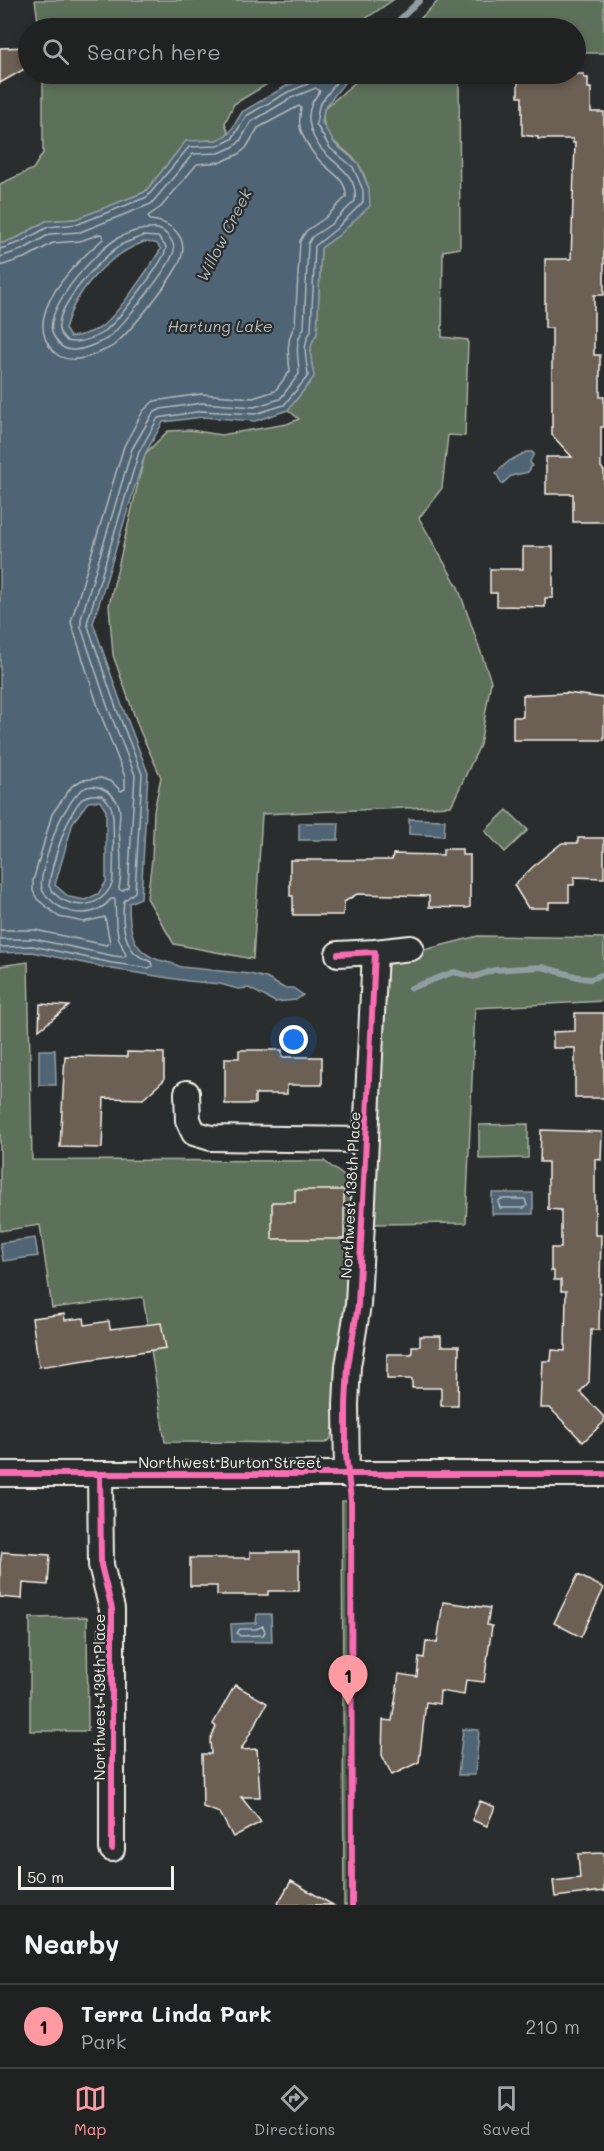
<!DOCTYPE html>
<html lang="en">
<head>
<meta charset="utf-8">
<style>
	body { margin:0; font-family:Mali,sans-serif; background:#282a2a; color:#f1f3f6 }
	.scale { position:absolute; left:18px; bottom:15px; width:156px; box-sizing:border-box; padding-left:6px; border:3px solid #f4f1e8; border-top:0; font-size:16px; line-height:21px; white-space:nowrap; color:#f4f1e8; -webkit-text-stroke:4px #2a2d2e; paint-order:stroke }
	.you { position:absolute; left:294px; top:1040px; width:21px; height:21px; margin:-15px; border:4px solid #fff; border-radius:50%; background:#1a73e8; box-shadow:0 0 0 9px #1a73e833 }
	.badge { display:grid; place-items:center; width:39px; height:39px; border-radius:50%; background:#ff9aa2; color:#111; font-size:20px; font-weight:700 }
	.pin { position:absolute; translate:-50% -50px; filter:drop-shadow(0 2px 3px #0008) }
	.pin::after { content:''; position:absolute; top:32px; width:21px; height:18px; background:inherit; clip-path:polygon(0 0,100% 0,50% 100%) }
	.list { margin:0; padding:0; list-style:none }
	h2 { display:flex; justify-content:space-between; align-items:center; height:78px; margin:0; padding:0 24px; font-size:26px }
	h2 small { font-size:20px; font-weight:400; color:#a2a4a5 }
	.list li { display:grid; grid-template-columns:39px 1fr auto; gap:18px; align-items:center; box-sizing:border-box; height:84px; padding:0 24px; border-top:2px solid #3d3f40 }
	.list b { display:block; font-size:22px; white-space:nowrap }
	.list p { margin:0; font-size:20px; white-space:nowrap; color:#a2a4a5 }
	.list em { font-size:20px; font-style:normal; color:#a2a4a5 }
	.icon { flex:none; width:33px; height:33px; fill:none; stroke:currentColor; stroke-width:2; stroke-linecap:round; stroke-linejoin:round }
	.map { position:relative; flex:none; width:604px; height:1905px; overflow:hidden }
	.search { position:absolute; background:#202222; box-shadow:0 3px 9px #0003; left:18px; right:18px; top:18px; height:66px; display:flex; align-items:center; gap:15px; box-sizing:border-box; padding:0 21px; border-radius:33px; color:#a2a4a5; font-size:22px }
	.sheet { height:162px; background:#202222 }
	nav { display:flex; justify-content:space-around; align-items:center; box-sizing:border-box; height:84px; border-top:2px solid #3d3f40; background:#202222; font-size:16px; color:#a2a4a5 }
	nav a { display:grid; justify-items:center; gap:3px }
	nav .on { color:#ff9aa2 }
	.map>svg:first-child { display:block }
	.green { fill:#5d705a; stroke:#a8b0a1; stroke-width:1.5 }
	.water { fill:#506574; stroke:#929da2; stroke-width:1.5; fill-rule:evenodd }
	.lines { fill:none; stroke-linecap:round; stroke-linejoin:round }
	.shore { stroke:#b2b9ba; stroke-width:1.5 }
	.stream { stroke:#929da2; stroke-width:6 }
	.building { fill:#6c5f52; stroke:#f4f1e8; stroke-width:1.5 }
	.minor-casing { stroke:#f4f1e8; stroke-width:28 }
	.minor { stroke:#2a2d2e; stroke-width:24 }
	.cycleway-casing { stroke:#2a2d2e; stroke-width:10 }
	.cycleway { stroke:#f96db3; stroke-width:6 }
	.labels { text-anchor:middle; stroke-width:4.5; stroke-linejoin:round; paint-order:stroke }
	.street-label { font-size:15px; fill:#f4f1e8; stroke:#2a2d2e }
	.water-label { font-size:16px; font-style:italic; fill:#b2b9ba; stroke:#2a2d2e }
</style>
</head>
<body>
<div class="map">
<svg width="604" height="1905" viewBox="0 0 604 1905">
	<rect width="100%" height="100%" fill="#2a2d2e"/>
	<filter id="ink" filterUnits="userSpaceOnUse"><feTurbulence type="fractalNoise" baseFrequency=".0167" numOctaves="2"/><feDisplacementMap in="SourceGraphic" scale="12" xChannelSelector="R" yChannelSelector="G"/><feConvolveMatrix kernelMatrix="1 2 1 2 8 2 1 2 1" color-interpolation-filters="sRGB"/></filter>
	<g filter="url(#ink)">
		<path class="green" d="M35,0H393L352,28H39Z
			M439,0H604V53H576V28H411Z
			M43,74H288L274,80L234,104L225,123L229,134L217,140L186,141L145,192L76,219L46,221L19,237L0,244V184L33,169L43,153Z
			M365,74H459L460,248L443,251L442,337L468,340L465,436L448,435L442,488L419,518L458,587L491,681L480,745L451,806L262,814L253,959L174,944L147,898L152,860L154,811L161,777L140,731L113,655L109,605L145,454L168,431L190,430L221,435L287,424L299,419L288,410L314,377C312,362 306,347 317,334L321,248L339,235L369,189C366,181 363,169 357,162C341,143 319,141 324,109Z
			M507,810L528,830L505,852L485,831Z
			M478,936L604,938V1001L475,1008L466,1223L373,1224L383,972L393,959L401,956Z
			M28,962L32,1160L324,1161L352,1182L348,1293L336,1375L333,1432L330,1440L325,1443L165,1442L143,1297L52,1308L40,1225L0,1231V966Z
			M528,1124V1158L479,1159V1125Z
			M342,1501H352L354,1905H344Z
			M87,1617L88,1731H30V1618Z"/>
		<path class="water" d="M311,74H351L324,109L322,123L335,144L358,163L369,189L370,206L339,235L321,248L317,334C306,347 312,362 314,377L288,410L255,421L203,417L163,422L145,454L93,623L121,703L148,773L141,898L129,903C129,928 131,951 159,960C167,962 173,963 181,967L250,974L266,978L284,988H293L303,995L296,1000L275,1002L249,988L238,989L220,984L188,981L112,969L32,952L0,953V244L19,237L46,221L76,219L145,192L186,141L217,140L229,134L242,112L286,86L305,79ZM144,242L156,243L161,249C149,268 115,319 98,329C89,333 80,336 70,337L65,329C75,290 107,256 144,242ZM100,801L106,811V882L98,894L85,900L69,897L55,885L73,822L88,802Z
			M526,452H532L534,454L530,461L532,466L528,472L511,476L502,484L496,473L509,461Z
			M409,819L445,820L444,836L409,834Z
			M299,823H339L338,840H299Z
			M39,1050H55L56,1085H39Z
			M492,1193H533V1214H492Z
			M35,1238L38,1256L3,1261L0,1243Z
			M257,1614H271L272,1642H232L231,1624L256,1623Z
			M463,1729L479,1730L475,1775H458Z"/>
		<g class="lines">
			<path class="shore" d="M158,229C166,232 174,240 174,250C173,264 122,326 109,337C103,342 95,344 88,347C78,351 66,352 59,344C56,340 53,336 52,332C46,305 97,250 118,238C131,231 144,228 158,229Z
				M143,236L158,237L166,247C167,259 115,325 102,333C93,339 77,344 67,341C64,338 60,334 59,330C55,306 102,257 121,245C128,241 136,239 143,236Z
				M0,249L21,242L48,227L78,224L147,197L189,147L218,146L232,139L246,116L288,92L308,84L313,79L314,74
				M0,257L24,249L50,234L80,232L151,204L193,154L219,153L235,146L240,141L251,122L291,98L316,88L320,91C317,95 314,99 312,103C304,121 313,142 327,155C341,168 358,178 355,201L330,225L312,237L308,244L304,328C293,344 299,358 299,374L280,399L254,407L202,403L161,409L153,413L132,449L81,619V627L108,708L135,775L128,887L122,891L119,889C123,869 120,849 119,829C119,822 121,813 119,806C113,791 93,779 79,792C73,798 69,805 65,811C57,822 38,877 42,889C44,895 50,899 54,903C71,917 97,917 111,899H115L116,925L119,939L126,955L123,957L114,956L34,939H0
				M0,266L27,257L53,243L80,241L100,234L103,235V239C76,262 19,316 54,352C64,362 80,360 93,355C99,352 107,350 113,346C129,333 178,274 182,255C187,234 168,221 150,220L148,216L161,207L197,164L221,162L239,154L246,148L258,128L299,106L301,108C300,114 299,121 300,127C302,137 312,153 319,160C330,172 347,179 346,197L325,218L306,231L300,241L295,325C286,340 288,354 290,371L275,391L253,398L201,394L154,401L143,411L124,446L71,622L99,710L125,777V789L121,791L112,782L101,778L82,780L72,786L52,814L33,881V891L37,899L59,917L84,922L105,917L110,943L106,945L35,930H0
				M101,795C106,798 111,804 112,810C114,818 114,877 112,884C105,900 90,907 74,904C64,902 53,895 49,886C51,868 69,803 87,796C91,794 97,795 101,795Z
				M0,947L33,946L112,963L149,968L152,966L151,962C146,959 138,957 134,952C122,938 122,918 124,901L135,892L142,774L115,705L87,623L139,452L158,418L202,411L255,414L284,405L308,376C307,359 301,346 311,331L315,246L335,230L363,202V190L353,167L330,148L316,124L319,106L342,74
				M501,1199H525L527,1206L524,1208H500L498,1202Z
				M263,1626L265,1632L263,1635L240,1636L237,1633L240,1629H256Z"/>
			<path class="stream" d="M391,28L420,0
				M411,988L454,972L474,977L494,970L542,967L582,978L590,979L604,974"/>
		</g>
		<path class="building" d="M28,47V67L0,83V48Z
			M518,74H584V78H588V88H591V112H604V295H594V355H600V397H604V427H601V467L604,471V522H573V494H546V457H572L552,435V328H545V259H571L575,143H573V139H538V137L522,135V97H518Z
			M523,547H553V598H545V607L497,606V593H490V569H523Z
			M567,693L604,698V740H513V717H523V695Z
			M578,838H604V878L574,877V885H569V902H549V908H528L514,885L538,862L562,843H578Z
			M443,849H462V855H470V907L467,908L429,907V896L357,894L344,902L343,915H293V896H290V860H392L393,854L443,855Z
			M40,1004L69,1006L39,1030Z
			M575,1013H604V1098H575V1048H553V1032L575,1031Z
			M239,1050H282V1057H322V1085H287V1094H255V1104H225V1058H239Z
			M127,1052L164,1053V1080L143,1099L104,1098L102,1148L60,1147L65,1056L127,1057Z
			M541,1130L602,1132L601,1160L595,1159V1235H601L599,1330H591L589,1382L580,1392L604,1417V1422L583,1442L550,1408H541L543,1361H551L552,1350L565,1351L566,1291H561V1280H554V1271H551V1248H561V1210L548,1209V1162H540Z
			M295,1190H344V1239H272V1202H295Z
			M64,1314L65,1320L84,1318L85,1325L109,1321L110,1329L161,1323L166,1348L39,1367L32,1318Z
			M420,1336H441V1346H459L458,1406H441V1388H412V1379H387V1354H412V1346H420Z
			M2,1552L50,1555L48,1585L23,1583L22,1599L0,1597V1564Z
			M250,1552H299V1591H268V1595H217V1586H190V1558H250Z
			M578,1575L604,1588L581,1637L554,1623Z
			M443,1602L490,1608L487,1625L492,1626L484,1682L466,1680L464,1695L440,1691L439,1704L426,1702L419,1762L392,1775L382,1755L383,1720L392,1721L399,1674L417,1677L419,1657L424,1658L426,1641L437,1643Z
			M235,1685L267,1703L241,1750L257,1749L260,1797H241L261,1822L233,1837L220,1813L203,1807L202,1754H211L210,1740L216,1727L213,1724Z
			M480,1801L495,1807L487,1826L472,1820Z
			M604,1853V1891L555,1897L553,1881L580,1878L578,1854Z
			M291,1881L333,1905H277Z"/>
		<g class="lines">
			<g class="minor-casing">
				<path id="minor" d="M375,952L411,948
					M338,954L375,952L358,1305L348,1366L346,1404L347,1475
					M187,1093L188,1120L194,1133L211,1138L365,1140
					M0,1474H604
					M100,1474L101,1565L112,1609V1849"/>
			</g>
			<use href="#minor" class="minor"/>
			<g class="cycleway-casing">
				<path id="cycleway" d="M338,954L375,952L358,1305L348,1366L346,1404V1455L351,1501L352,1905
					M0,1474H604
					M100,1474L101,1565L112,1609V1849"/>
			</g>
			<use href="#cycleway" class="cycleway"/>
		</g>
	</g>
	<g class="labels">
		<g class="street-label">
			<text transform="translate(351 1195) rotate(-87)" y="5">Northwest 138th Place</text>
			<text x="230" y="1468">Northwest Burton Street</text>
			<text transform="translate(100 1697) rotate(-90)" y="5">Northwest 139th Place</text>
		</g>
		<g class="water-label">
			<text transform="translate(224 235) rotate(-63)" y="6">Willow Creek</text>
			<text x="220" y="332">Hartung Lake</text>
		</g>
	</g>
</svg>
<div class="scale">50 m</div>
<div class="you"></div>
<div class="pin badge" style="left:348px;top:1705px">1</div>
<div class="search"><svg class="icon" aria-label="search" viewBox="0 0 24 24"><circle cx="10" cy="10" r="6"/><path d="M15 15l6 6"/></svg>Search here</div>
</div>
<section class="sheet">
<h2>Nearby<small></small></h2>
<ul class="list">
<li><span class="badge">1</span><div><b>Terra Linda Park</b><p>Park</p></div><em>210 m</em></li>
</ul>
</section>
<nav>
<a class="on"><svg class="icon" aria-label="map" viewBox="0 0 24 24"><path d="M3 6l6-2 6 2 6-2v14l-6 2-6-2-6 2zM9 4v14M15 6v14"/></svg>Map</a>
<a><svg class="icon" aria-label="directions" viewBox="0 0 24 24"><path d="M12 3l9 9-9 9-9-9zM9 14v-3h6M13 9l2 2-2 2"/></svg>Directions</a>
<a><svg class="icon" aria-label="saved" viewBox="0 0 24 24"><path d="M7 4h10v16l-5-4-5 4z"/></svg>Saved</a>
</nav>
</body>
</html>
